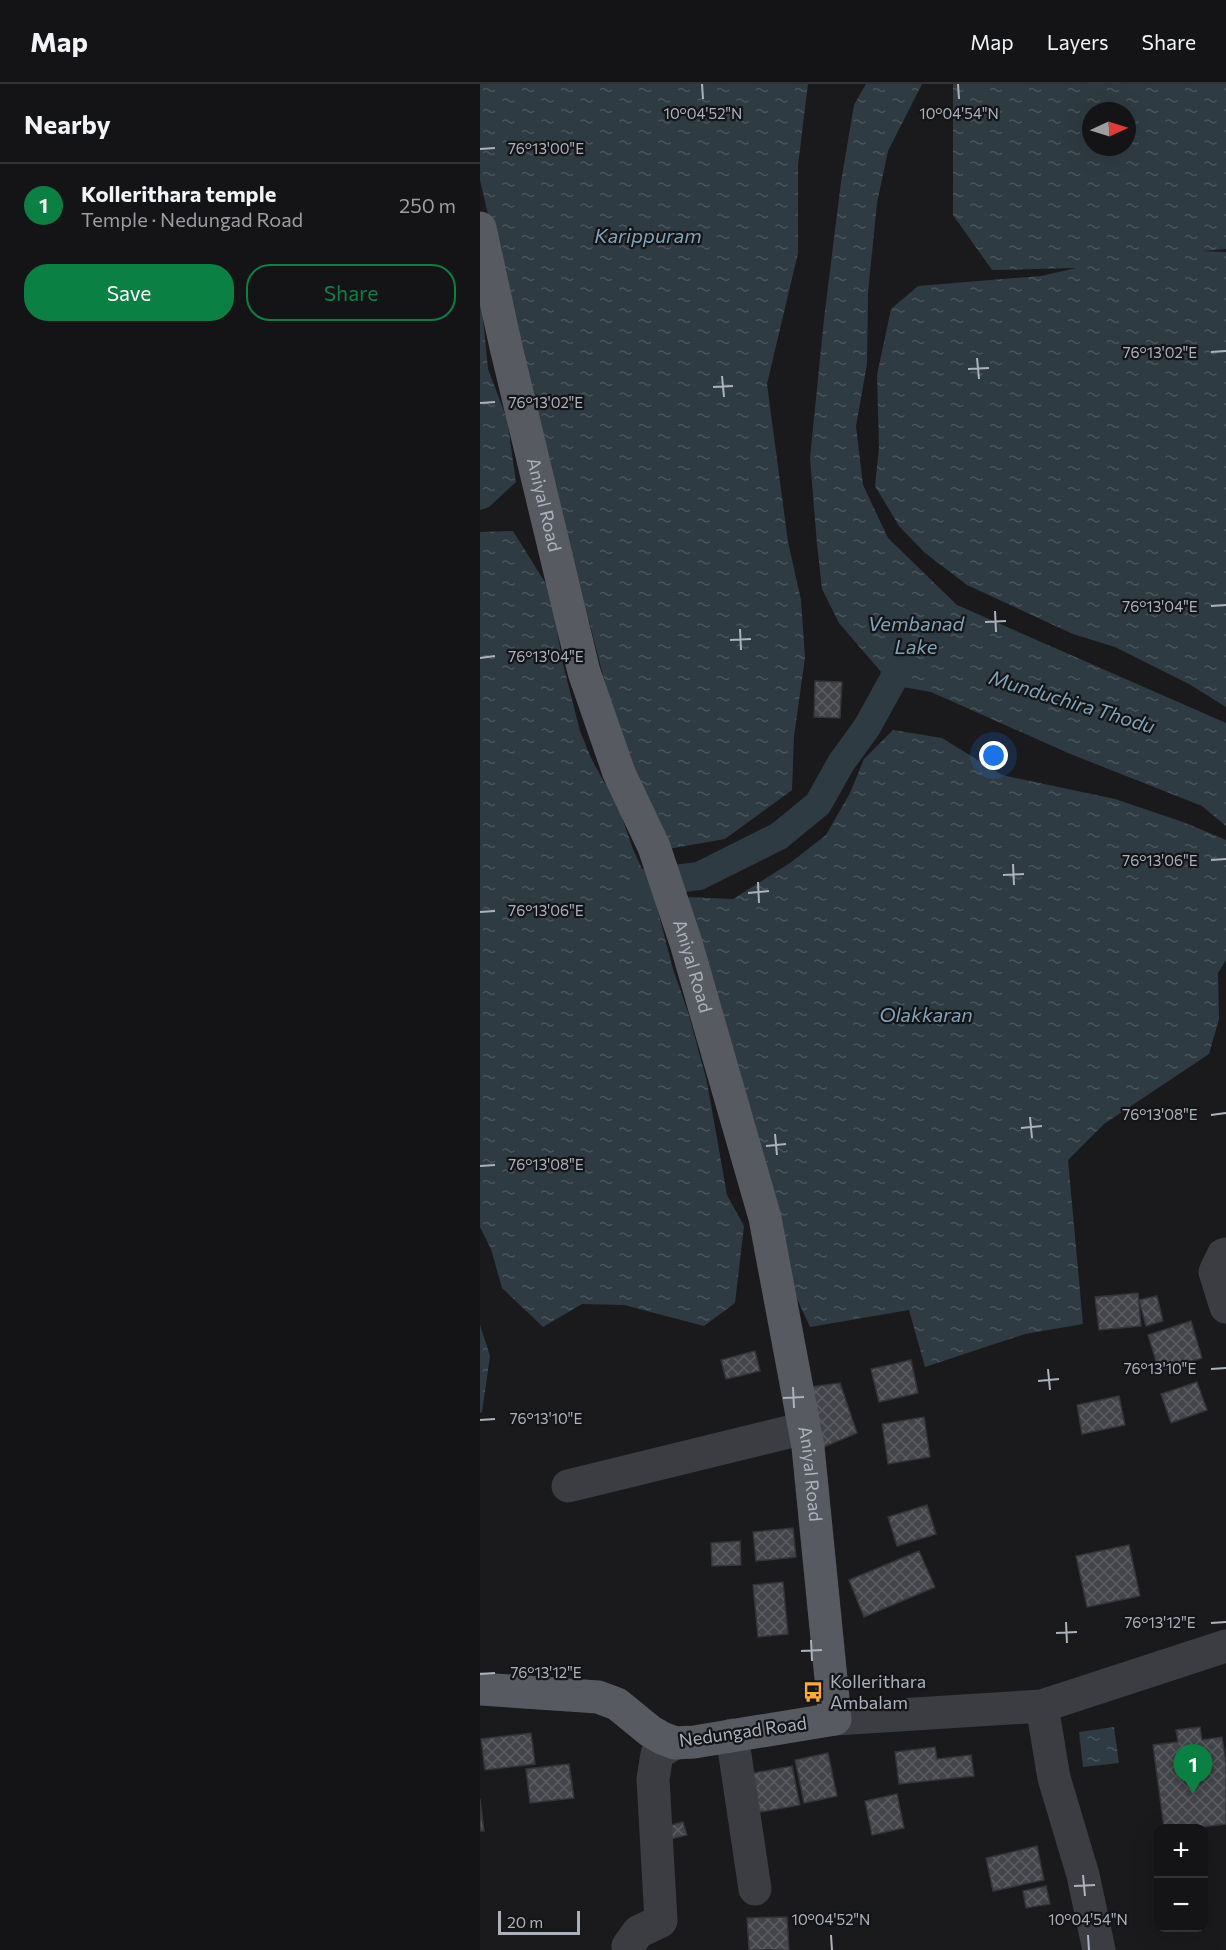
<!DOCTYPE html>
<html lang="en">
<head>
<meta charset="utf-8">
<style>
	body { margin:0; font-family:Commissioner,sans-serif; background:#212123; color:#f1f3f6 }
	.controls { position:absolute; right:18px; bottom:18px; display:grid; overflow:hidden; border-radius:12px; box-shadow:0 6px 24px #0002 }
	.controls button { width:54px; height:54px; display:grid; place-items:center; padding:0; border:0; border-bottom:2px solid #333335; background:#141416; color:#f1f3f6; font:30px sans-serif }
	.compass { position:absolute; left:602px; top:18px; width:54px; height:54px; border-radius:50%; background:#141416; box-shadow:0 6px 24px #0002; rotate:86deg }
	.scale { position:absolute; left:18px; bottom:15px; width:82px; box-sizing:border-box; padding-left:6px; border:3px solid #acb2bd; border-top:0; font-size:16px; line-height:21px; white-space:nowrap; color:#acb2bd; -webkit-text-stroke:4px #151518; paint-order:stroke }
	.you { position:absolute; left:514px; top:672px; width:21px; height:21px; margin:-15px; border:4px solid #fff; border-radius:50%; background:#1a73e8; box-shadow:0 0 0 9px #1a73e833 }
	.badge { display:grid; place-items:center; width:39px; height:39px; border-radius:50%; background:#0b8043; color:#fff; font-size:20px; font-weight:700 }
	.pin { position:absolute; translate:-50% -50px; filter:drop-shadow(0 2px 3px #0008) }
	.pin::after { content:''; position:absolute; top:32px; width:21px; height:18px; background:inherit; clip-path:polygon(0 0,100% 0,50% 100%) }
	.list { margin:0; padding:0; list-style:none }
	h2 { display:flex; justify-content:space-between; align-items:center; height:78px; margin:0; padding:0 24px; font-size:26px }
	h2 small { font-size:20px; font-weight:400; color:#9d9ea1 }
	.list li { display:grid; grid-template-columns:39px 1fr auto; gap:18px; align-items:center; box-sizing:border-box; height:84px; padding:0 24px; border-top:2px solid #333335 }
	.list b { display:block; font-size:22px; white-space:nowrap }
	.list p { margin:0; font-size:20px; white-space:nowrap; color:#9d9ea1 }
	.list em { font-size:20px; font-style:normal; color:#9d9ea1 }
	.actions { display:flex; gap:12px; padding:18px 24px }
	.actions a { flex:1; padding:14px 0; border:2px solid #0b8043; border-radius:24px; text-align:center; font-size:21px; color:#0b8043 }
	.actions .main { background:#0b8043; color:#fff }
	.map { position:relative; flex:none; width:746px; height:1866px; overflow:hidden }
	header { display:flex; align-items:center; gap:36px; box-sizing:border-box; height:84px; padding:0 30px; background:#141416; border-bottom:2px solid #333335 }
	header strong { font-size:28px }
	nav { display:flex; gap:33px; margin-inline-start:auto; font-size:21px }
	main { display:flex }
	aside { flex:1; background:#141416 }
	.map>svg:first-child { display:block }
	.water { fill:url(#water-ripples); fill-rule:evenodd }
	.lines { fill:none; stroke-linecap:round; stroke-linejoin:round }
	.canal { stroke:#2f3b42; stroke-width:28 }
	.building { fill:url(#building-cross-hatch); stroke:#343439; stroke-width:1.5 }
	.minor { stroke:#3b3d42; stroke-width:33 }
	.major { stroke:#575a61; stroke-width:33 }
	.ticks { fill:none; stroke:#acb2bd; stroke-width:2 }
	.labels { text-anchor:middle; stroke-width:4.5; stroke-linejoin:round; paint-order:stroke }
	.street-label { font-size:18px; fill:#acb2bd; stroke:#151518 }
	.poi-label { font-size:18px; fill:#acb2bd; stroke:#151518; text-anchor:start }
	.water-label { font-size:20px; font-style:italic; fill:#82a3b9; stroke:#151518 }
	.ticks-label { font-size:15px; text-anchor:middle; fill:#acb2bd; stroke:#151518; stroke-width:4.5; stroke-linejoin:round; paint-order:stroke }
</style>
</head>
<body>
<header>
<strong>Map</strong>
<nav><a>Map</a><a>Layers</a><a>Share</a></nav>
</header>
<main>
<aside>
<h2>Nearby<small></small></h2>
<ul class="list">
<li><span class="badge">1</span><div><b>Kollerithara temple</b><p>Temple · Nedungad Road</p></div><em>250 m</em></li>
</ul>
<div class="actions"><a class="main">Save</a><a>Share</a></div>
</aside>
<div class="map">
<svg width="746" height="1866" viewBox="0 0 746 1866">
	<defs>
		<pattern id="water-ripples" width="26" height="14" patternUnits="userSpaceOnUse" patternTransform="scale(1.5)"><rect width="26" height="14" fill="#2f3b42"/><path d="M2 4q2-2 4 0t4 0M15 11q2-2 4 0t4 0" fill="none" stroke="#4a555b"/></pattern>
		<pattern id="building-cross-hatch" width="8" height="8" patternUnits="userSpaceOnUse" patternTransform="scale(1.5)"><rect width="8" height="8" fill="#44454a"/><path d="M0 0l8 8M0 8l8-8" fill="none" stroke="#5c5d62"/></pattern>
	</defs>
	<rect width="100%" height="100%" fill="#1a1a1d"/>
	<path class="water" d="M0,0H328L318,81V169L287,300L308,458L321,516L325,574L314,652L312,706L245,755L188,765L140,728L153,765L174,812L193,885L208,928L227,998L247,1111L264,1142L255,1219L224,1242L144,1221L102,1220L63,1243L22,1204L11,1165L0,1143V448L33,447L71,508L82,576L100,647L111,674L125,700L154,686L137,646L36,252L0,96Z
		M386,0H442L408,67L397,119L388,209L387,280L376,342L383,401L408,454L477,521L746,639V742L722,722L588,669L451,608L423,603L402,589L359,539L342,505L337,460L330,374L344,235L361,98L374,21Z
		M473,0H746V165L722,167L746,168V623L709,600L635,563L593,550L487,501L444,468L419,442L395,402L399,364L397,291L411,225L438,202L561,192L596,184L512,186L473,131ZM611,27H647V63H611Z
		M0,204L8,285L27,335L36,398L9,423L0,426Z
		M413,646L462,654L522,691L635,715L703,738L746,756V876L738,889L739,935L729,970L624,1040L588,1076L603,1240L545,1250L445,1283L429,1226L330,1243L299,1176L206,813L253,815L310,779L346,751L370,709L384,675Z
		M0,1241L10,1272L2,1328L0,1329Z
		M634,1643L639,1679L603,1683L599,1648Z"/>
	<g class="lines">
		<path class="canal" d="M163,799L219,792L299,752L338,720L361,679L387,643L413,596L423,566"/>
	</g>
	<path class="building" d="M335,597L362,598L360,634L334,633Z
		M658,1209L661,1242L619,1246L615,1213Z
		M677,1212L683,1237L666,1242L659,1216Z
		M711,1237L722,1274L679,1287L668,1251Z
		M275,1267L280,1287L246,1295L241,1276Z
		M431,1276L438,1309L399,1318L391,1285Z
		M717,1298L727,1326L691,1339L681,1310Z
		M360,1299L377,1349L339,1365L330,1303Z
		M639,1312L645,1341L602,1350L597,1321Z
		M444,1333L450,1373L408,1380L402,1340Z
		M447,1421L456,1450L417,1462L408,1433Z
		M313,1444L316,1473L276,1477L273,1448Z
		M260,1457L261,1481L232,1482L231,1459Z
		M649,1461L660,1512L607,1523L596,1472Z
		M439,1467L455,1503L384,1533L369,1496Z
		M303,1498L308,1550L278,1553L273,1501Z
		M720,1643L722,1656L742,1653L746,1679V1740L714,1744H684L673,1661L698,1658L696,1646Z
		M51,1649L55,1680L5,1686L1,1655Z
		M455,1663L457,1675L491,1671L494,1692L419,1700L415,1668Z
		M348,1669L357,1712L324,1719L315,1676Z
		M89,1680L94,1714L50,1719L46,1685Z
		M312,1682L320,1721L269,1730L262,1691Z
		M417,1710L424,1744L392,1751L385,1717Z
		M0,1715L4,1747H0Z
		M203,1738L207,1751L186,1756L183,1743Z
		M557,1762L564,1796L513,1807L506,1774Z
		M566,1802L570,1820L546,1824L543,1807Z
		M307,1833L309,1866H269L267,1834Z"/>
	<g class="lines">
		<path class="minor" d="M746,1170L743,1171L735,1188L746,1223
			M88,1402L325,1344
			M562,1622L574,1694L603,1791L619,1866
			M355,1635L562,1622L746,1562
			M252,1651L275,1805
			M150,1866L148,1862L158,1848L181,1837L173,1695L177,1670L195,1659"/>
		<path class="major" id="s1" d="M0,144L26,263L104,588L139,689L174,763L206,859L285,1134L328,1363L355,1635L214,1658L195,1659L182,1654L170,1647L137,1620L118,1613L0,1605"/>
	</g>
	<path class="ticks" d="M222,0L223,15M478,0L479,15M0,65L15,64M731,268L746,267M497,274L499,295M488,285L509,284M242,292L244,313M233,303L253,302M0,319L15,318M731,522L746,521M515,527L516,548M505,538L526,537M260,545L261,566M250,556L271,555M0,574L15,572M731,776L746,775M533,780L534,801M523,791L544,790M278,798L279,819M268,809L289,807M0,828L15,827M731,1031L746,1029M550,1033L552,1054M541,1044L562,1042M295,1050L297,1071M286,1062L306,1060M0,1082L15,1081M568,1285L570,1306M731,1285L746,1284M558,1297L579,1295M313,1303L314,1324M303,1314L324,1313M0,1336L15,1335M586,1538L587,1559M731,1539L746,1538M576,1549L597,1548M331,1556L332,1577M321,1567L342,1566M0,1590L15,1589M603,1791L605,1812M594,1802L615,1801M351,1851L352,1866M608,1851L609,1866"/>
	<defs>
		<g id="bus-bare" transform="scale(1.62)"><path d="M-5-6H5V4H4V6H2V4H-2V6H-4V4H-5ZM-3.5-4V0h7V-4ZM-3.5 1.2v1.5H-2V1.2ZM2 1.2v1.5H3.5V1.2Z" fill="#fcaa33" stroke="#151518" stroke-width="2.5" paint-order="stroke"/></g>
	</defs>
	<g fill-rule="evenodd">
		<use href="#bus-bare" x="333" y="1608"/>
	</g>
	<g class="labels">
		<g class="street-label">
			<text dy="6" stroke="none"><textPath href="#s1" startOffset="284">Aniyal Road</textPath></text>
			<text dy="6" stroke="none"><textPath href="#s1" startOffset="770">Aniyal Road</textPath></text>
			<text dy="6" stroke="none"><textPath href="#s1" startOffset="1292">Aniyal Road</textPath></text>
			<text transform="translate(263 1648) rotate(-8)" y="6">Nedungad Road</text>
		</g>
		<g class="poi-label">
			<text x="350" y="1604">Kollerithara<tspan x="350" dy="21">Ambalam</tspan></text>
		</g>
		<g class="water-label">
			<text x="168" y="159">Karippuram</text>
			<text x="436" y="547">Vembanad<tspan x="436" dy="23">Lake</tspan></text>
			<text transform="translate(592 618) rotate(17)" y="7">Munduchira Thodu</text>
			<text x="446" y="938">Olakkaran</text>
		</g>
	</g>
	<g class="ticks-label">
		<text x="223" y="35">10°04'52"N</text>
		<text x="479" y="35">10°04'54"N</text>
		<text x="66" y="70">76°13'00"E</text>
		<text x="680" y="274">76°13'02"E</text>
		<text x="66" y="324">76°13'02"E</text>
		<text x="680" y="528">76°13'04"E</text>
		<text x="66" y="578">76°13'04"E</text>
		<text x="680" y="782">76°13'06"E</text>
		<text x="66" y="832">76°13'06"E</text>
		<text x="680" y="1036">76°13'08"E</text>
		<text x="66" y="1086">76°13'08"E</text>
		<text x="680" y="1290">76°13'10"E</text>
		<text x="66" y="1340">76°13'10"E</text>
		<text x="680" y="1544">76°13'12"E</text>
		<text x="66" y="1594">76°13'12"E</text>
		<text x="351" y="1841">10°04'52"N</text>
		<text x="608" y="1841">10°04'54"N</text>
	</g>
</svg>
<div class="controls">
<button>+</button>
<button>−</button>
</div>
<svg class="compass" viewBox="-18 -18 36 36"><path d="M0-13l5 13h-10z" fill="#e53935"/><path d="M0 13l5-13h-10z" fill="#9d9ea1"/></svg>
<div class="scale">20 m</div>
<div class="you"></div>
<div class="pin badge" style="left:713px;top:1710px">1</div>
</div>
</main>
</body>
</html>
